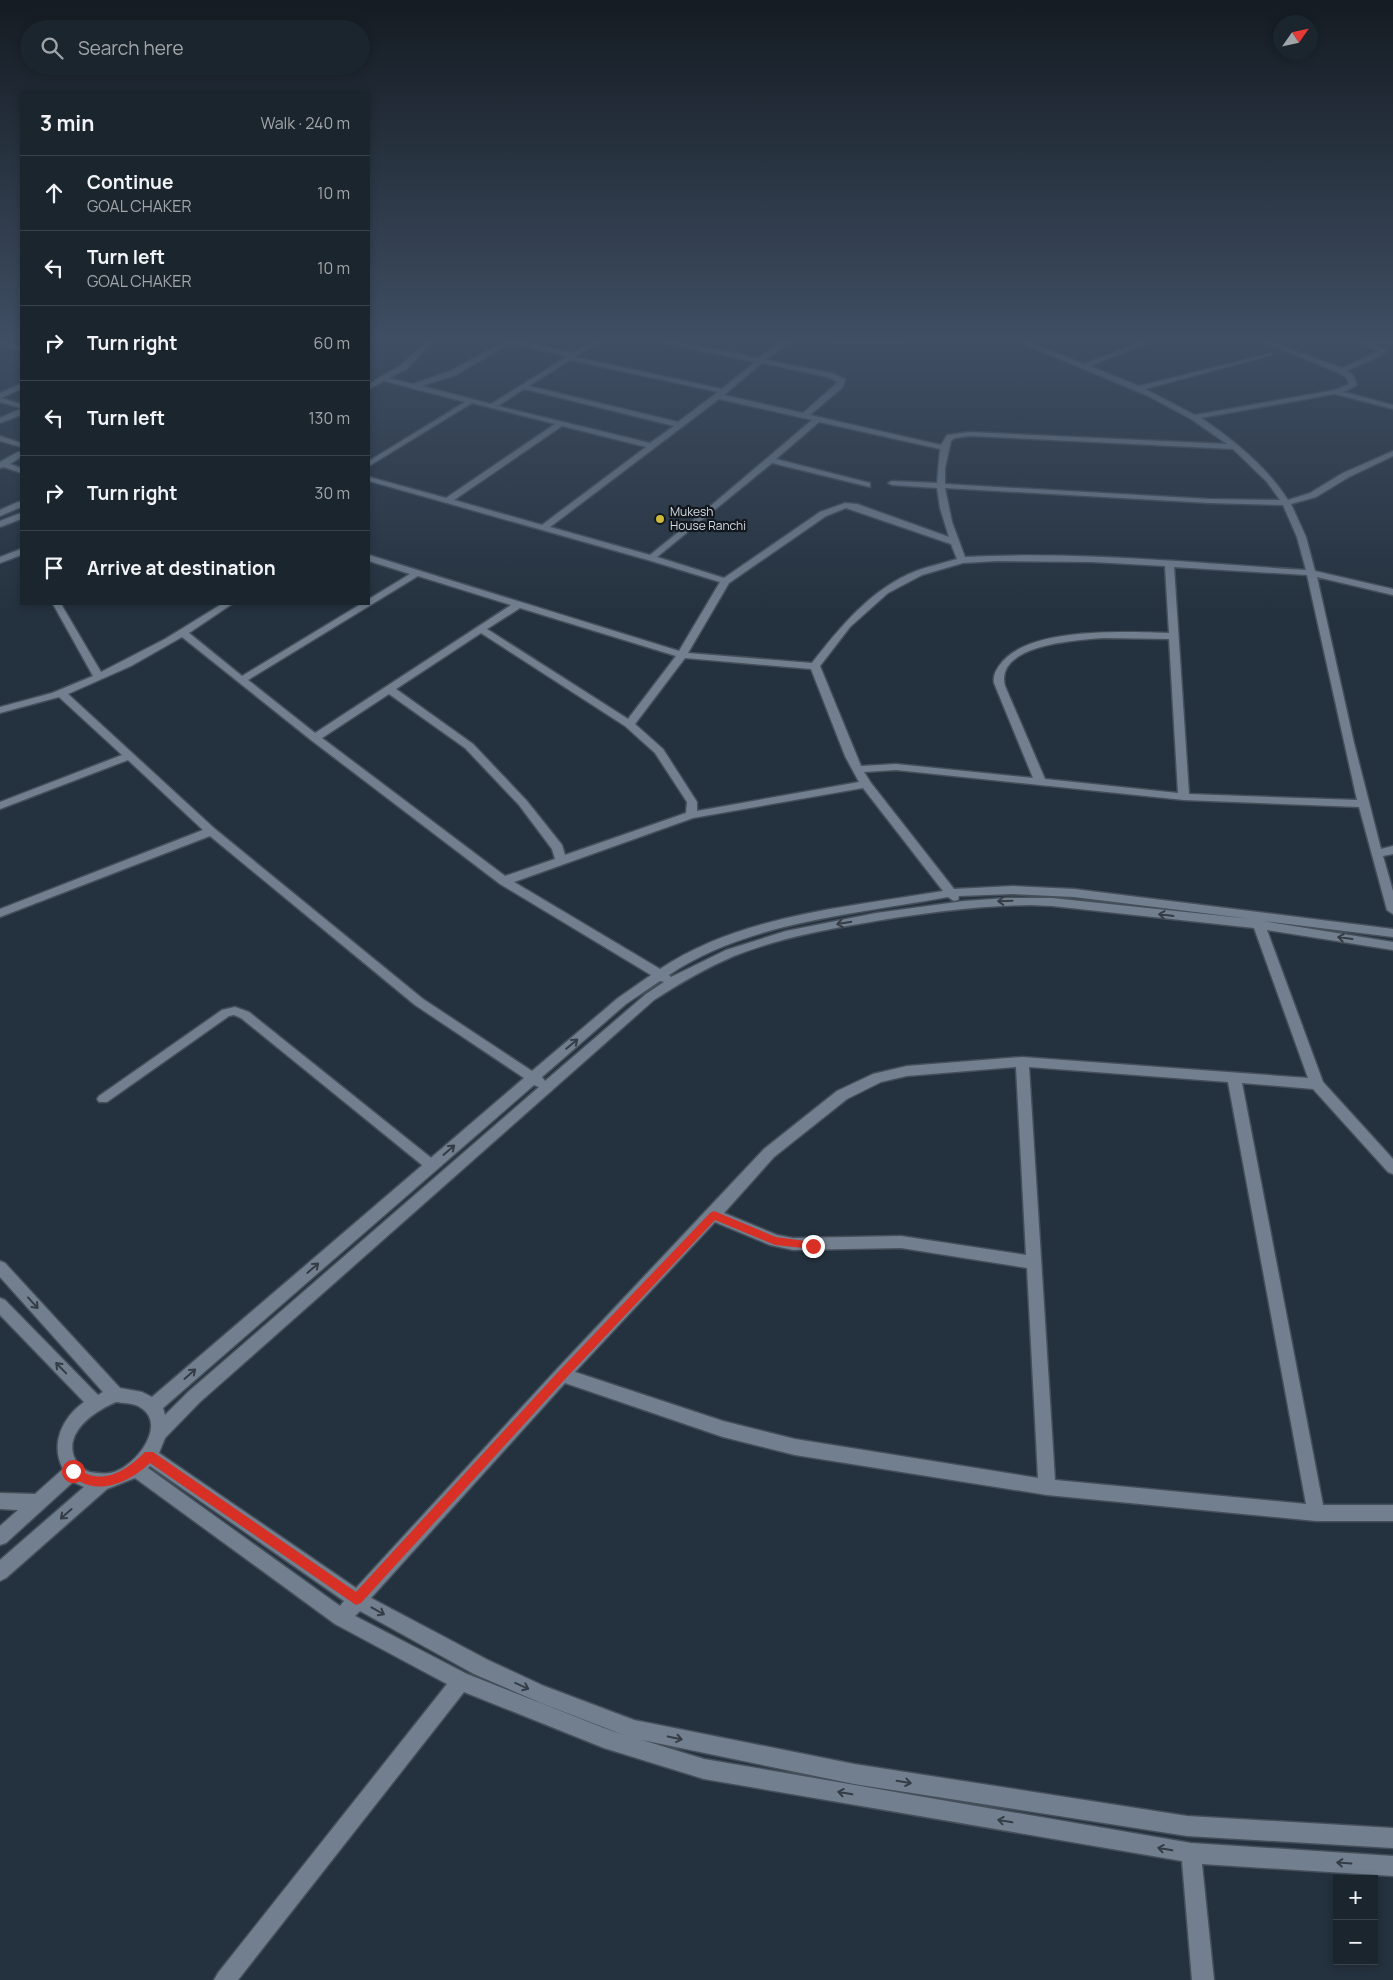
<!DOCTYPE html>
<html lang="en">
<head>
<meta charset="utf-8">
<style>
	body { margin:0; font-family:Manrope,sans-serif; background:#242d36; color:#f1f3f6 }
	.controls { position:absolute; right:15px; bottom:15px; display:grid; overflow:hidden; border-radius:0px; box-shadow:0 2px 8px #0003 }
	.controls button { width:45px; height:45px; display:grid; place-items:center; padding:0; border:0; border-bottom:1px solid #39424a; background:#1b252e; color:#f1f3f6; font:25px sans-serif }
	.compass { position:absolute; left:1273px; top:15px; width:45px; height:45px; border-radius:50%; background:#1b252e; box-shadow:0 2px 8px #0003; rotate:56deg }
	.stop { position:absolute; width:15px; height:15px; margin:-11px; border:4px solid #d93025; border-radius:50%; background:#fff }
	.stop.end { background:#d93025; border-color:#fff; box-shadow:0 1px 5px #0008 }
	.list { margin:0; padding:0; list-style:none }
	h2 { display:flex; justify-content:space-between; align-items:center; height:65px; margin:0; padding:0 20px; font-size:21px }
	h2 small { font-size:16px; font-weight:400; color:#a0a5aa }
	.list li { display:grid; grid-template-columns:32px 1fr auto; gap:15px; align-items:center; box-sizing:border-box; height:75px; padding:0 20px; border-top:1px solid #39424a }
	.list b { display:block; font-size:19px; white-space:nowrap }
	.list p { margin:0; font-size:16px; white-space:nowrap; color:#a0a5aa }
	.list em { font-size:16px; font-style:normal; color:#a0a5aa }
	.icon { flex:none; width:28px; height:28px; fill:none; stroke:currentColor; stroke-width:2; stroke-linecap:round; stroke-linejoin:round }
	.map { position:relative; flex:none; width:1393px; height:1980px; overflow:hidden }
	.search { position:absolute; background:#1b252e; box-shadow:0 2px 8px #0003; left:20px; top:20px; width:350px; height:55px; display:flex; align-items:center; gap:12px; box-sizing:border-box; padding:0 18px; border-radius:28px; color:#a0a5aa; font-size:19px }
	.panel { position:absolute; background:#1b252e; box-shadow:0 2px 8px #0003; left:20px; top:90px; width:350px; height:515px; border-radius:0px }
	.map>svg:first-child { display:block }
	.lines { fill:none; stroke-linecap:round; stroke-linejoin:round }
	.service-casing { stroke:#444f5a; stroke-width:3 }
	.minor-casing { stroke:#444f5a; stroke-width:3 }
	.service { fill:#717f8f; fill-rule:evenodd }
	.minor { fill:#717f8f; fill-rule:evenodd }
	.oneway { stroke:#343c46 }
	.route { fill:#d93025 }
	.poi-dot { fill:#ceb938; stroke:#13181e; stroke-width:2 }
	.labels { text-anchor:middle; stroke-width:4.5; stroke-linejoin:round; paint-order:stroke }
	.far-poi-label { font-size:12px; fill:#d3dbe4; stroke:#13181e; text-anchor:start }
</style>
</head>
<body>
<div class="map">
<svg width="1393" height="1980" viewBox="0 0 1393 1980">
	<rect width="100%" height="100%" fill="#24313e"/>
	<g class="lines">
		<g class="service-casing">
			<path id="service" d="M235,1007L249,1012L435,1161L437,1165L435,1169L431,1170L427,1169L241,1018L234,1015L229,1016L107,1102H99L97,1099L99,1096L222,1010Z"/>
		</g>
		<g class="minor-casing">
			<path id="minor" d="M429,339H435L407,369L389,378L413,384L450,371L506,341H519L573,353L595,339H602L575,357L722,389L755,362L655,341L652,339H663L759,358L781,341L786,339H930L927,341L896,343L790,342L766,360L832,373L845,379L843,387L810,415L941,445L947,435L970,432L1227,444L1191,419L1148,396L1012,339H1020L1084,364L1149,339H1157L1090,366L1139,386L1272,353V355L1145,389L1195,415L1335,390L1349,384L1347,378L1339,373L1256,339H1264L1342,368L1379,351L1351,339L1368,341V339H1393V343L1368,342L1387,351L1380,356L1347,371L1353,375L1357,385L1344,392L1393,405V409L1335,394L1201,418C1234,440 1266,466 1288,500L1310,493L1343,473L1393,451V456L1349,477L1316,497L1291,504L1306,537L1315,571L1393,589V595L1317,577L1354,743L1381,849L1393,846V854L1383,856L1393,891V914L1387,910L1359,807L1184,800L896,770L864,772L871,783L954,889L1013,886L1074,889L1393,929V937L1263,921L1393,942V950L1267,930L1323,1082L1393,1159V1174L1388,1172L1313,1089L1242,1083L1323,1505H1393V1521H1316L1047,1495L795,1455L723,1437L565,1383L371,1598L488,1660L544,1686L634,1720L854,1764L1187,1816L1393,1828V1848L1187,1836L854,1784L642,1740L704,1759L1191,1843L1393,1856V1876L1202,1864L1214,1980H1192L1182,1861L704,1779L604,1748L464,1692L238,1980H214L218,1973L447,1684L335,1624L135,1478L107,1489L6,1578L0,1581V1560L84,1487L73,1482L6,1543L0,1545V1526L18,1510L0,1509V1493L35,1494L63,1469C50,1444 62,1418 84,1402L0,1315V1298L5,1300L98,1395L103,1392L0,1277V1261L5,1263L120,1388L142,1392L152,1397L524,1078L415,1005L210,836L0,917V909L203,830L128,760L0,809V802L122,755L59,697L0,713V707L52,693L93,676L53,604H61L101,672L165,639L222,604H232L189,633L242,676L361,604H369V599L410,574L369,561V555L679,651L720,582L648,560L369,481V477L446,498L555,424L472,403L369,466V461L465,402L384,381L369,389V384L401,365ZM507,345H519L568,356L491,404L422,386L456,375ZM570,360L718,392L678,422L529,386ZM762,363L827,377L838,382L803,413L724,395ZM524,389L674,426L650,443L498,406ZM719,399L812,420L707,509L650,555L550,527ZM819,422L940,449L937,483L892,481L888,483L892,485L937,488L940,508L949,537L857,504L845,503L820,512L724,578L657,557L772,463L870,487V483L776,459ZM562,426L646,447L542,525L454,500ZM970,436L1233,449L1267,482L1280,500L1209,499L945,484V468L951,441L955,438ZM945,488L1209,503L1283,505L1297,537L1306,570C1193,563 1079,551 965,557L952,522ZM846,508L951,544L957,559C944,563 929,566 916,571C871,589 841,626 812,663L688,653L729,583L826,516ZM997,561L1092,562L1165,566L1169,633C1126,632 1025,626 999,666C995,672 993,676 994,683L1033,778L896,764L861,766L820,666L850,627L888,593L922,575L963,563ZM1174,567L1307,575L1357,800L1189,794ZM418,576L511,605L315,733L248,680ZM520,608L676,656L628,719L487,629ZM481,633L625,726L655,753L687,802L686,813L565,855L562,845L527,801L473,744L396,689ZM182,637L311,740L500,884L651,975L618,998L532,1071L423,999L215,829L68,694L131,666ZM1104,638L1169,639L1178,793L1045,779L1005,686C994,644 1079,640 1104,638ZM685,658L811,669L845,756L859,782L697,811V802L663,749L635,724ZM389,694L465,748L519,805L552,849L555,859L505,876L322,738ZM863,788L943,891C849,907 741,915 660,969L514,882L693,818ZM1013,894L1074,897L1252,919L1052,898H1007L964,901L876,913L786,931L726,950L671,977L669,975C747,922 857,914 948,897L954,901L958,900L959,896ZM1030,905L1052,906L1254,928L1308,1078L1022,1057L907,1066L873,1074L837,1091L764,1149L556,1370L356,1588L159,1453L165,1438L200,1402L654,1000C680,983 706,968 734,956C774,940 817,931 859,924C916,914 972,906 1030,905ZM660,981L664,982L646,994L545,1081L542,1077L626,1004ZM1016,1067L1026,1255L901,1236L793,1238L777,1235L724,1213L774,1157L847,1099L881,1082L907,1076ZM1029,1067L1228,1082L1306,1504L1055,1480ZM534,1085L539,1087L188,1392L165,1415L163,1408ZM715,1222L770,1245L793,1250L901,1248L1027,1268L1038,1478L795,1439L723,1421L575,1372ZM116,1402C123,1403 132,1403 138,1406C171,1423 134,1469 110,1473C104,1474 96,1473 90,1472C85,1471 79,1466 76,1461C61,1433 95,1411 116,1402ZM150,1466L344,1601L340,1606L148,1468ZM360,1611L474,1674L541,1703L624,1735L604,1728L467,1674L355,1616Z
				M0,340L21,347V351L0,344Z
				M21,384V389L1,398L21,404V408L0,402V393Z
				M18,410H21V415L0,423V418Z
				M0,436L21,443V447L0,441Z
				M18,452H21V457L10,464L21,468V473L4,467L0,468V462Z
				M18,502H21V507L0,516V510Z
				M18,514H21V519L0,527V521Z
				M21,549V555L0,563V557Z"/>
		</g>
		<use href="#service" class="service"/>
		<use href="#minor" class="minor"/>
	</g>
	<defs><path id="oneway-shaft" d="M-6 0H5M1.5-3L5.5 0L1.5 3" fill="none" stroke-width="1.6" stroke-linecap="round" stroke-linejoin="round" transform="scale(1.25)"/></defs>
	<g class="oneway">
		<use href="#oneway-shaft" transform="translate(1005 901) rotate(178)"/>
		<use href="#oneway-shaft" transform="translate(1166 915) rotate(-173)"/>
		<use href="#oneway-shaft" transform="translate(844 923) rotate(170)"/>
		<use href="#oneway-shaft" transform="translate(1345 938) rotate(-172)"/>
		<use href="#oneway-shaft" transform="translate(572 1044) rotate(-40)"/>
		<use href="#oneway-shaft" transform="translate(449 1150) rotate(-41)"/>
		<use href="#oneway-shaft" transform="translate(313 1268) rotate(-41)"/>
		<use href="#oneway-shaft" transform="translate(33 1303) rotate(48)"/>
		<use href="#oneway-shaft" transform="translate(61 1368) rotate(-134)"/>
		<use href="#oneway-shaft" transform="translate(190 1374) rotate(-41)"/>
		<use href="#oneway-shaft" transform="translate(66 1514) rotate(139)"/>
		<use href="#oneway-shaft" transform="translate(378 1611) rotate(29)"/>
		<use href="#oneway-shaft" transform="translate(522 1686) rotate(24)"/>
		<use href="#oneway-shaft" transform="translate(675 1738) rotate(12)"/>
		<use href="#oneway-shaft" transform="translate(904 1782) rotate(9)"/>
		<use href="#oneway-shaft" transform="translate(845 1793) rotate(-170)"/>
		<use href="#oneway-shaft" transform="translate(1005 1821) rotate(-170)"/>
		<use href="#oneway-shaft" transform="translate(1165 1849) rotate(-170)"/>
		<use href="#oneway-shaft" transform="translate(1344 1863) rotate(-176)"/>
	</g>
	<linearGradient id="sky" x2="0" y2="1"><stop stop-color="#141b22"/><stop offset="0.55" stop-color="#3f4e63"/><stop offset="1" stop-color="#3f4e63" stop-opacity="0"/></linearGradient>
	<rect width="1393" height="616" fill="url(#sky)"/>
	<path class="route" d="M714,1211L776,1237L813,1242L818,1246L813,1249L775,1245L715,1220L566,1378L361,1603L356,1605L150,1463C132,1480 103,1495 79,1481C74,1478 70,1477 67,1471L69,1468L73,1466C78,1468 82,1472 87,1474C109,1483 130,1467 145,1452H153L356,1592L558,1372L710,1213Z"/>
	<circle class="poi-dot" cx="660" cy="519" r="5"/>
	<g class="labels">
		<g class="far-poi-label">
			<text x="670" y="516">Mukesh<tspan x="670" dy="14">House Ranchi</tspan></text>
		</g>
	</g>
</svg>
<div class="controls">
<button>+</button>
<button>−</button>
</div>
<svg class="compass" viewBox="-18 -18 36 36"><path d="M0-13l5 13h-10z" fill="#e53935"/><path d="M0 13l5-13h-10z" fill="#a0a5aa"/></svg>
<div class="stop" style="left:73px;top:1471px"></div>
<div class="stop end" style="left:813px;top:1246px"></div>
<div class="search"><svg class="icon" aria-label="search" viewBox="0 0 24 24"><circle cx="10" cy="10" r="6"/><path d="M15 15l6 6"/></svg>Search here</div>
<section class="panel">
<h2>3 min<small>Walk · 240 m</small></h2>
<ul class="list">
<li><svg class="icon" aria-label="ahead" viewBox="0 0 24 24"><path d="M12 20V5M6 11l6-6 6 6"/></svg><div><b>Continue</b><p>GOAL CHAKER</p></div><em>10 m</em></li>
<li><svg class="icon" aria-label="left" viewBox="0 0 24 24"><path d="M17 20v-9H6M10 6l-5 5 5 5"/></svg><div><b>Turn left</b><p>GOAL CHAKER</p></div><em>10 m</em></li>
<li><svg class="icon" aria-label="right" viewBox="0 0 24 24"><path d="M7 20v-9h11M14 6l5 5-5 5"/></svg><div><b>Turn right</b></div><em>60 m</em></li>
<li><svg class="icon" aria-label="left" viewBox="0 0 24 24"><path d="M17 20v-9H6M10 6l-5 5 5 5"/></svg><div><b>Turn left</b></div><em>130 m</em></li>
<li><svg class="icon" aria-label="right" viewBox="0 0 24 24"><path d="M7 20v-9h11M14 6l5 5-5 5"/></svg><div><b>Turn right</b></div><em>30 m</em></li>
<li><svg class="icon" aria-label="arrive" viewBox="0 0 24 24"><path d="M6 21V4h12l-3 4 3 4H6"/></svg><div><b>Arrive at destination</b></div></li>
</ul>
</section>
</div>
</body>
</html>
